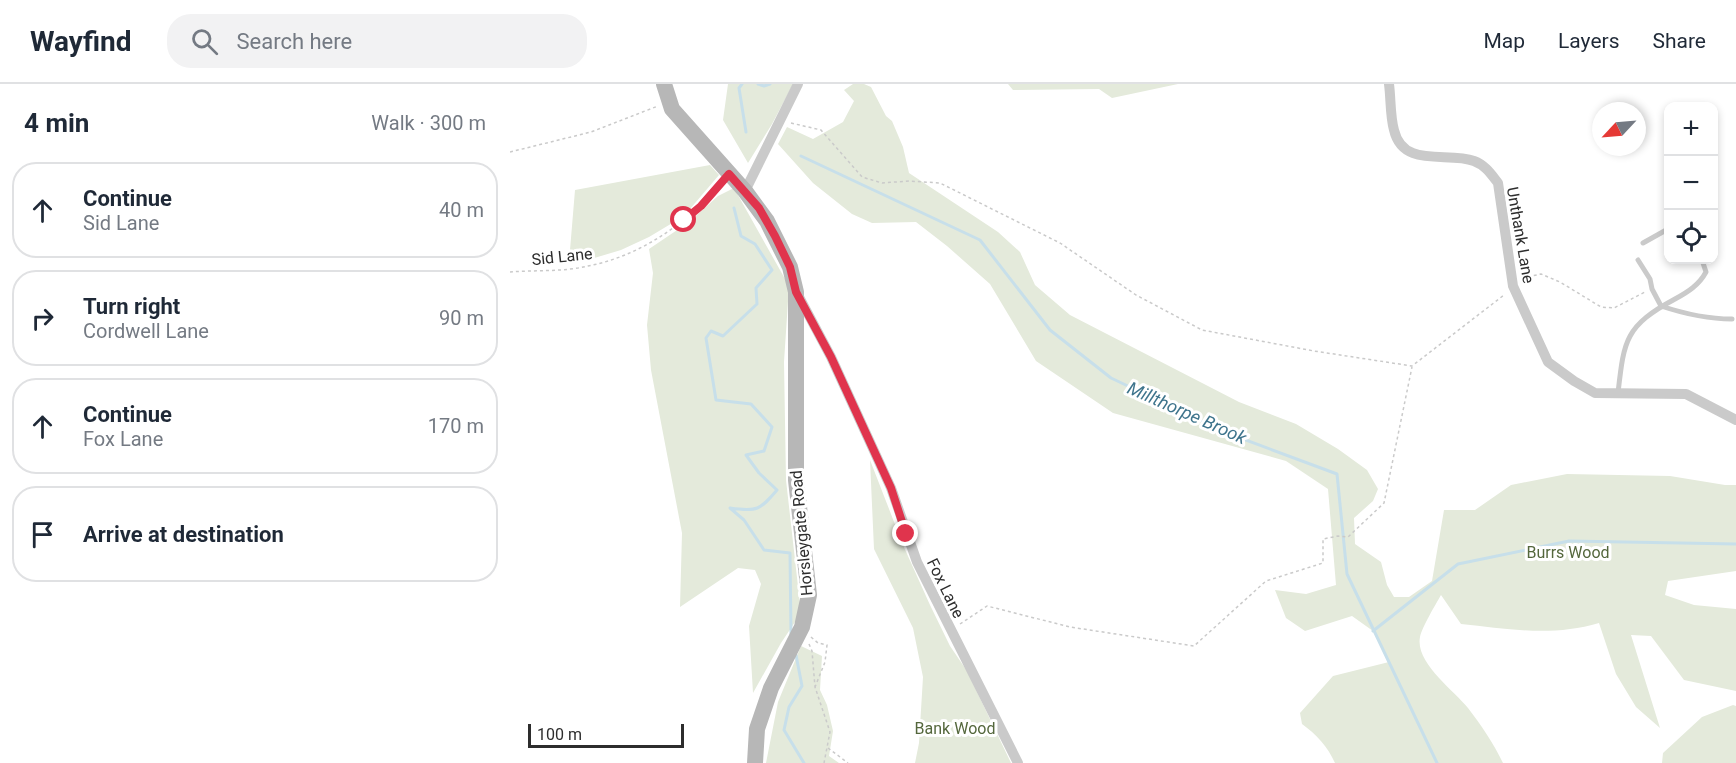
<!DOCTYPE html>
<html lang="en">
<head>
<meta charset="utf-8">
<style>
	body { margin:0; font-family:Roboto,sans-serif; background:#f2f2f3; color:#1f2937 }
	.controls { position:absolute; right:18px; top:18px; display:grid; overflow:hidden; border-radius:12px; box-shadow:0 3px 9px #0003 }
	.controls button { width:54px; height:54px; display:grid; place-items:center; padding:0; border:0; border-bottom:2px solid #e0e1e3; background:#fff; color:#1f2937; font:30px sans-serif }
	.compass { position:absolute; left:1082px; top:18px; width:54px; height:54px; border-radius:50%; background:#fff; box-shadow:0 3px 9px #0003; rotate:244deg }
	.scale { position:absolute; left:18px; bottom:15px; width:156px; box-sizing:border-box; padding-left:6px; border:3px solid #2d2d2d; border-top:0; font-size:16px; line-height:21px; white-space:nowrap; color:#2d2d2d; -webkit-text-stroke:4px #fff; paint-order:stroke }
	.stop { position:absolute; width:18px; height:18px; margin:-14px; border:4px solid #e0344d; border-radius:50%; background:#fff }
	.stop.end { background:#e0344d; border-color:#fff; box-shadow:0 2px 6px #0008 }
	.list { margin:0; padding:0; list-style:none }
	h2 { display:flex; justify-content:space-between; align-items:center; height:78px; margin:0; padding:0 24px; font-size:26px }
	h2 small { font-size:20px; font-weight:400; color:#747a83 }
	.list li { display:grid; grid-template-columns:39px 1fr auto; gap:18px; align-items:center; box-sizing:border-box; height:96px; margin:0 12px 12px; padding:0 12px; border:2px solid #e0e1e3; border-radius:24px }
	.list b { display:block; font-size:22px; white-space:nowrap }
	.list p { margin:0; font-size:20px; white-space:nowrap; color:#747a83 }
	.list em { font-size:20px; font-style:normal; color:#747a83 }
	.icon { flex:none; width:33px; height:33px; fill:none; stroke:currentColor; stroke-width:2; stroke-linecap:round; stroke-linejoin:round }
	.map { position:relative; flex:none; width:1226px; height:679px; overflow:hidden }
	header { display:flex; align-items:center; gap:36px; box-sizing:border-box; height:84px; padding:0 30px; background:#fff; border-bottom:2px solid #e0e1e3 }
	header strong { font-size:28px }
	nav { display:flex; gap:33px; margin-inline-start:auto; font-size:21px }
	.search { width:420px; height:54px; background:#f2f2f3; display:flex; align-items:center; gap:15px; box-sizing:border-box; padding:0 21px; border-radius:24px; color:#747a83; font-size:22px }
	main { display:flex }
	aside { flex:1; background:#fff }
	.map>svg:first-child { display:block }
	.green { fill:#e4eadb }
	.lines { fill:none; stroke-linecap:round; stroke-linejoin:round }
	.stream { stroke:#c7dfea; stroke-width:3 }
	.path { stroke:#cacaca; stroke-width:1.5; stroke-dasharray:3 3; stroke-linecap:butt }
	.service { stroke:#cacaca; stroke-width:5 }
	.minor { stroke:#cacaca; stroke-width:10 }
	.secondary { stroke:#b7b7b7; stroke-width:16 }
	.route { stroke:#e0344d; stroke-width:8 }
	.labels { text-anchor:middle; stroke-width:6; stroke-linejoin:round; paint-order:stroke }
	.street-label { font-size:16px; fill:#2d2d2d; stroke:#fff }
	.park-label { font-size:16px; fill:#54673c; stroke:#fff }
	.water-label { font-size:18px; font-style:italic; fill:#3e748c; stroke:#fff }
</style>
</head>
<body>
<header>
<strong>Wayfind</strong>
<div class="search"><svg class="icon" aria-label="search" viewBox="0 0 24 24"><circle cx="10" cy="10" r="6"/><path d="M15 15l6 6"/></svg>Search here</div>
<nav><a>Map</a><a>Layers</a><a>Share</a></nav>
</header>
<main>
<aside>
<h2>4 min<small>Walk · 300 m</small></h2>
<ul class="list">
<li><svg class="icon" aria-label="ahead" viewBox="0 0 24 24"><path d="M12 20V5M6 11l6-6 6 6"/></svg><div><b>Continue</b><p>Sid Lane</p></div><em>40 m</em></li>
<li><svg class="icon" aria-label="right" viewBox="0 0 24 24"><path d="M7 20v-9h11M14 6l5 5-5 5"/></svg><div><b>Turn right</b><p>Cordwell Lane</p></div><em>90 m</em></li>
<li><svg class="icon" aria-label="ahead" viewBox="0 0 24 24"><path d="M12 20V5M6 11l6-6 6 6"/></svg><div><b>Continue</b><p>Fox Lane</p></div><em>170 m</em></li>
<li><svg class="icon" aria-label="arrive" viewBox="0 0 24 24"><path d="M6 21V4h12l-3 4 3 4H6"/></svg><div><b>Arrive at destination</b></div></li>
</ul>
</aside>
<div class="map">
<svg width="1226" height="679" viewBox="0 0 1226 679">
	<rect width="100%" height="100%" fill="#fff"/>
	<path class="green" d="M218,0H283L262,40L238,79L213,36Z
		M343,0H354L361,3L376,32L382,37L393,63L399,89L488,148L510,168L525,201L560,231L729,318L786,340L828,365L857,386L868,405L863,417L844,434L845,460L871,478L877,501L884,513H899L922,497L934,426H965L1001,401L1057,390L1160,392L1215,401H1226V487L1158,497L1155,511L1184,521L1226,525V607L1174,596L1141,552L1121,551L1150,644L1126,623L1106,590L1089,539C1042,553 999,545 951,540L931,511C926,520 912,543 910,553C905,579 944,606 958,624C971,641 984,660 993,679H825C818,663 806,650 792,640L790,629L823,592L879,578L863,547L842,532L795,547L776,534L765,506L796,510L826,501L818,405L776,377L603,329L526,277L480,200L437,162L406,138L362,139L342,130L303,99L268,60L277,43L303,55L333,38L344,17L334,6Z
		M498,0H668L602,14L589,5L503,6Z
		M200,81L209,91L174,132L139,153L111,166L81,175L59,178L65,106Z
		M224,104L279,202L274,278L276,396L291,529L271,559L243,609L239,542L251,500L245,486L228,484L170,523L172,449L141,286L137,241L143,189L139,165L179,138L208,112Z
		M360,376L393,461L420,521L440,562L457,587L501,679H405L409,659L413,593L403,544L364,465Z
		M291,562L312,572L310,606L317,621L323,647L319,672L329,679H256L268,618Z
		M1223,621L1226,622V679H1152L1153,669L1192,633Z"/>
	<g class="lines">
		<path class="stream" d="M232,0L229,4L236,48
			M248,0L254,2L260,0
			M291,72L470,156L540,246L601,294L717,349L827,390L837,490L927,679
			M224,124L231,152L245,160L262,186L246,204L247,220L213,252L201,247L196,254L206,316L241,320L262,343L254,367L236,371L249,389L267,406C250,426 247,428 220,424L234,436L254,466L280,469L281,550
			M863,547L948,480L1059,457L1226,460
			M286,571L292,602L279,623L274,646L294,679"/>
		<path class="path" d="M281,39L311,46L352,93L372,99L399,97L430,99L550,159L626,211L692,246L804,267L902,282L994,211
			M0,68L81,48L148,22
			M0,188C25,186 54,188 78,182C130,172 176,140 210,101
			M1012,194L1031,190L1050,198L1091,223L1104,224L1135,208
			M450,540L477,522L560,543L684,562L756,497L813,479V455L828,452L838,453L874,419L902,283
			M301,553L308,559L317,561L315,578L305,603
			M299,560L302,567L305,603L320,648L314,679
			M318,664L338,679"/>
		<path class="service" d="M1133,159L1158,145
			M1128,176L1140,195L1142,205L1151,222C1175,230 1197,235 1222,235
			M1108,309C1114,256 1115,242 1165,215C1178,208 1189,201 1196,188L1192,176"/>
		<path class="minor" d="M879,0C881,15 880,32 884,46C893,85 938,67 964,77C975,81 981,90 988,99L1003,202L1038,278L1064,297L1085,309L1176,310L1226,336
			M235,107L288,0
			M288,211L321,273L381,404L407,478L508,679"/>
		<path class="secondary" d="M154,0L162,25L235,107L257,137L280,183L286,208V396L299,511L292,543L261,604L247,645L245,679"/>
	</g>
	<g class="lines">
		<path class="route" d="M174,136L191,122L219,90L249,124L265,152L280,183L286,208L321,273L381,404L396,450"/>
	</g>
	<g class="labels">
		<g class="street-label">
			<text transform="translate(1011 151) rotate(80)" y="6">Unthank Lane</text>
			<text transform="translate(52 172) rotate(-6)" y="6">Sid Lane</text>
			<text transform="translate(291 449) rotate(-95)" y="6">Horsleygate Road</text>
			<text transform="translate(436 504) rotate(64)" y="6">Fox Lane</text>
		</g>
		<g class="park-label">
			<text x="1058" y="474">Burrs Wood</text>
			<text x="445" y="650">Bank Wood</text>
		</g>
		<g class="water-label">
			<text transform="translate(677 329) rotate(24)" y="6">Millthorpe Brook</text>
		</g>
	</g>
</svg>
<div class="controls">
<button>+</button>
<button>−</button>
<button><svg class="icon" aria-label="locate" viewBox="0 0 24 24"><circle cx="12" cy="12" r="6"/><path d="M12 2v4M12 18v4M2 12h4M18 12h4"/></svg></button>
</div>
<svg class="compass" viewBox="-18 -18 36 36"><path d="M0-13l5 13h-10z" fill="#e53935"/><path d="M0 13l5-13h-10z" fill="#747a83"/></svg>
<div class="scale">100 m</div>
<div class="stop" style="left:174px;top:136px"></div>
<div class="stop end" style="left:396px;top:450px"></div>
</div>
</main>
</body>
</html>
